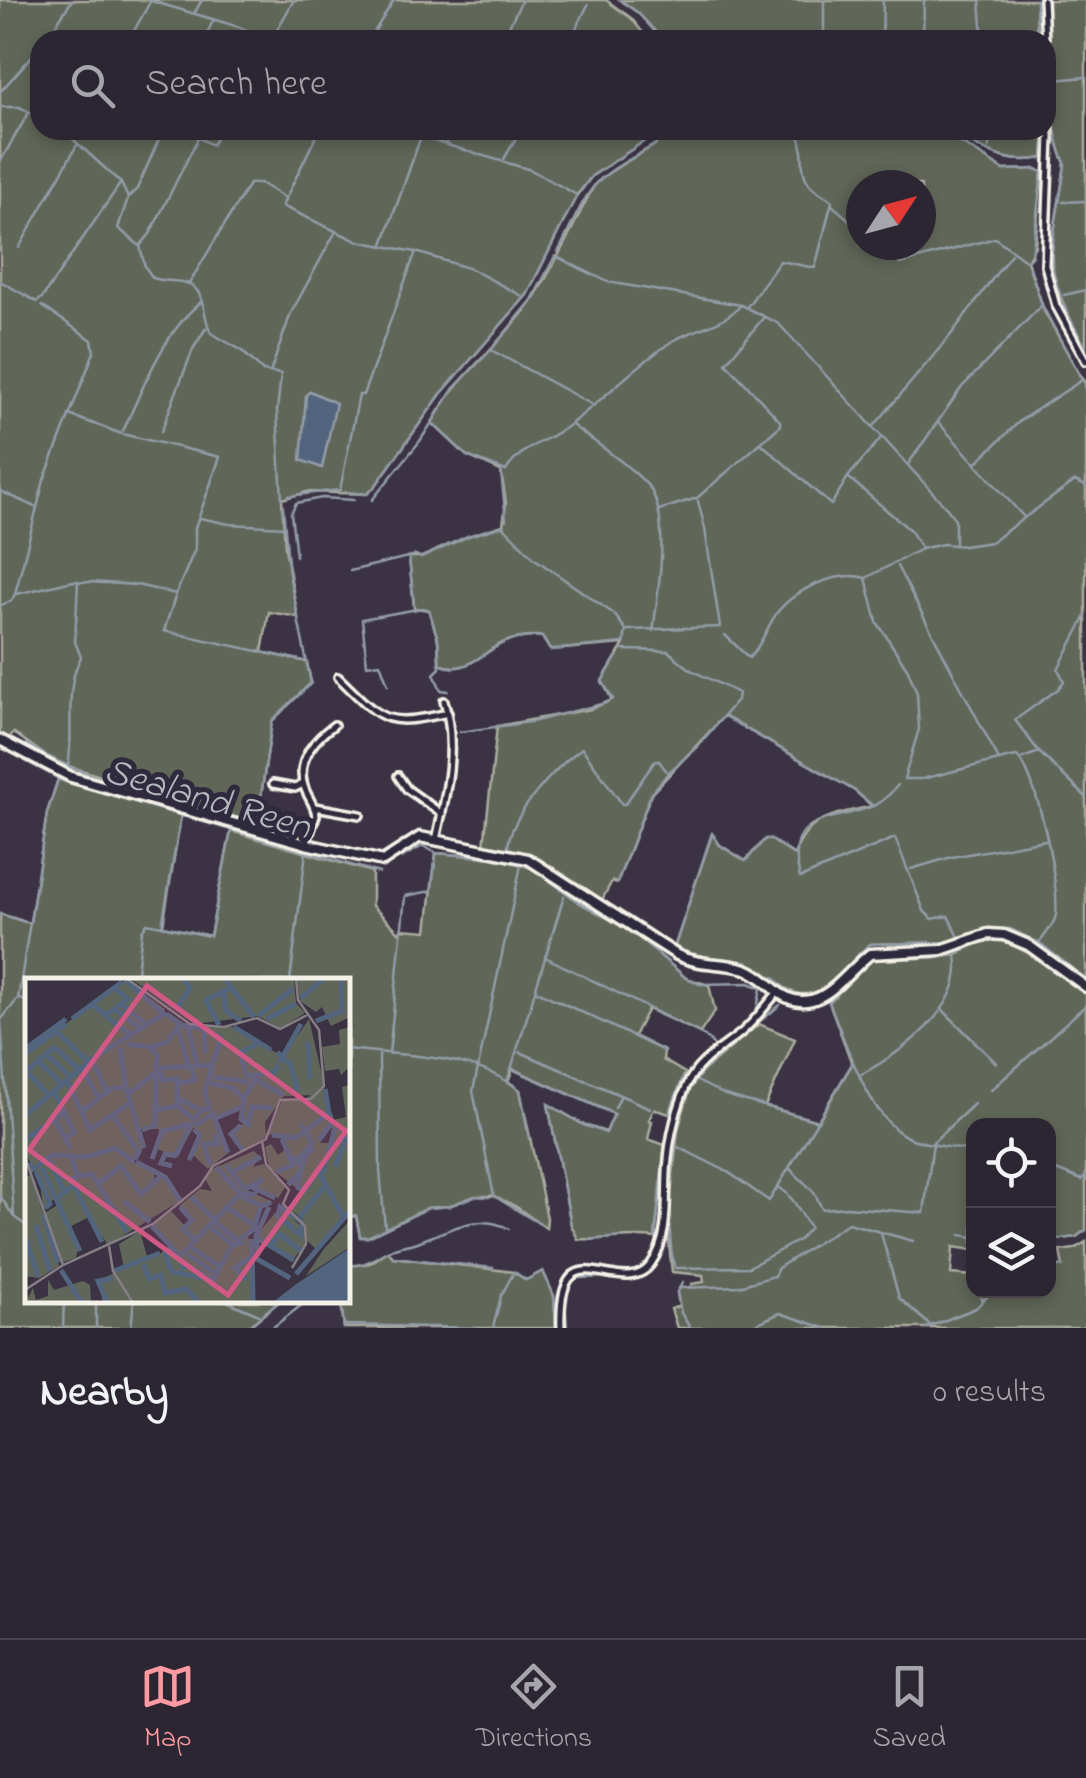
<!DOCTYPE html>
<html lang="en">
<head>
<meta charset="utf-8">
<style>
	body { margin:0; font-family:"Indie Flower",sans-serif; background:#342e3a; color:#f1f3f6 }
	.controls { position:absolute; right:30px; bottom:30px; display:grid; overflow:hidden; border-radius:20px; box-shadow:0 5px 15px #0003 }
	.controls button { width:90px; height:90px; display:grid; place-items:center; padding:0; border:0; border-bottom:2px solid #48434d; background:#2c2632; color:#f1f3f6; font:50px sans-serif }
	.compass { position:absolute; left:846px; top:170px; width:90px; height:90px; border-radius:50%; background:#2c2632; box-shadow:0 5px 15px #0003; rotate:54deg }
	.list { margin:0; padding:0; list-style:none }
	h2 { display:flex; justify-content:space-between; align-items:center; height:130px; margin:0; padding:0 40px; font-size:42px }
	h2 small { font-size:32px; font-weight:400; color:#a6a5ac }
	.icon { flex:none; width:55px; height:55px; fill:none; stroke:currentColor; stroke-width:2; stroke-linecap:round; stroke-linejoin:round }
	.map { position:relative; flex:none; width:1086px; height:1328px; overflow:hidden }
	.search { position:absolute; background:#2c2632; box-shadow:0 5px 15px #0003; left:30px; right:30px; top:30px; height:110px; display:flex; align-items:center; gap:25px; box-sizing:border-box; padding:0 35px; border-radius:30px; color:#a6a5ac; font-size:38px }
	.sheet { height:310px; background:#2c2632 }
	nav { display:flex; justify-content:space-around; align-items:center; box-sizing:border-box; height:140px; border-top:2px solid #48434d; background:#2c2632; font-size:28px; color:#a6a5ac }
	nav a { display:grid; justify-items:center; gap:5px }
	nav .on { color:#ff9aa2 }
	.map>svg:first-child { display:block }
	.green { fill:#606659; stroke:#aaaca0; stroke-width:2.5; fill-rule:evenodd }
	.water { fill:#53657e; stroke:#939da8; stroke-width:2.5 }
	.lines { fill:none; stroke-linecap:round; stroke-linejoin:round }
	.stream { stroke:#939da8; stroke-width:2.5 }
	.street-casing { stroke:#f4f1e8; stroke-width:12 }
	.secondary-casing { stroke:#f4f1e8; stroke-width:15 }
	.street { stroke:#2f2a3d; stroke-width:5 }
	.secondary { stroke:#2f2a3d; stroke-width:8 }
	.labels { text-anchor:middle; stroke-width:10; stroke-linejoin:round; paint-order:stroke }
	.water-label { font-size:38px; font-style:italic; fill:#b4b9be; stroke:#2f2a3d }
	.inset-river { fill:none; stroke:#53657e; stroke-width:5 }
	.inset-road { fill:none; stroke:#857f85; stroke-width:2.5 }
	.view { fill:#d15985; fill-opacity:0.15; stroke:#d15985; stroke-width:5 }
	.inset-edge { fill:none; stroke:#f4f1e8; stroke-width:5 }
</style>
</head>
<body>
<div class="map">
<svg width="1086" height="1328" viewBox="0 0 1086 1328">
	<rect width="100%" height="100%" fill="#3b3343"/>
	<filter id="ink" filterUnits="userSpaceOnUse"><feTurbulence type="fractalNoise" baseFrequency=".01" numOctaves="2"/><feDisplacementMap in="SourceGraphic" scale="20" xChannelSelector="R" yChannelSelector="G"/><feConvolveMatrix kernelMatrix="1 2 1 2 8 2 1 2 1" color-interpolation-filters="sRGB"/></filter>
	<g filter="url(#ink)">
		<path class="green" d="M0,0H606L631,18L649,40H40V130H661L592,176L577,195L527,295L441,394L374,488L367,494L307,492L282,499L285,548L298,617L269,612L262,652L307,662L311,683L272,721L257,824L68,766L53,761L14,733L9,738L0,734Z
			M620,0H1036L1037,40H663L638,13Z
			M1048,0H1086V348C1072,324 1049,280 1052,251C1054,221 1062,192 1065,163C1047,126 1046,42 1048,0Z
			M673,130H922L963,144L1004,170L1036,169L1042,172L1035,246L1027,261L1045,313L1086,385V979L1039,943L1010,929L981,930L952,942L870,944C847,962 824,1008 789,990C774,983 766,971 750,965C725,957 699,959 674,948L712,834L720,845L745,861L765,839H770L794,855C809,815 834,815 872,806L855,791L724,716L651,794L617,883L612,881L602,900C566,875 530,847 484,846L497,726L591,709L612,700L602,681L624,644L550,650L542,637L537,636C527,638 514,638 505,642C483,651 468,676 439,664L438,640L429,610L414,608L409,557H422L468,536L503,525L506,503L501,471L467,456L432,423C456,376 501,345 531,302C556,266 574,222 595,184C618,162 650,153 673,130ZM861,185H921V245H861Z
			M943,130H1045L1043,158C999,167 982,145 943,130Z
			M58,779L181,815L163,926L210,936L231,831L372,872V906L400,933L401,929L427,931L436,853L497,858L533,868L580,903L633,932L686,978L709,985L715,1011L700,1033L648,1009L634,1036L664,1051L663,1060L685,1073L669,1114L654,1109L649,1120L652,1121L648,1139L665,1145L655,1238C629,1234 604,1241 578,1239L571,1225L548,1104L584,1125L606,1132L614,1114L513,1069L508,1081L520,1090L547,1218L546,1228L515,1206L494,1196H475L449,1206L427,1208L368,1237H360L356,1216L348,1217V981H28V1300L280,1301L247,1328H0V914L30,923L47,813Z
			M1000,939L1042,960L1086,993V1230L1076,1237L1049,1241L1048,1126H974L973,1250L953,1247L951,1274L973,1276L974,1290L981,1291L982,1301L993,1291L1048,1290L1049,1266H1063L1060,1251L1074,1249L1086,1242V1325L1082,1328H677L671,1309L679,1306L677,1292L680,1288L691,1287V1284L704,1282L703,1275L672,1272L668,1235L670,1202L678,1130L690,1089L702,1072L759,1024L795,1039L765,1106L818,1121L852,1064L829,1002L871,960L942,957L956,955L975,944Z
			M388,1251L393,1257L514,1272L526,1280L543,1271L554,1296L556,1328H344L341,1301L348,1300V1266L370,1263Z"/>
		<path class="water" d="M310,391L336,403L322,468L301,460L306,395Z"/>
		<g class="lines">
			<path class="stream" d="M148,0L239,27L269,40
				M620,0L638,13L663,40
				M824,0V40
				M980,0L983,40
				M1036,0L1037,40
				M1048,0C1046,41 1047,127 1065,163C1062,192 1054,221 1052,251C1049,280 1072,324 1086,349
				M195,12L202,0
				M46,40L72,0
				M129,40L150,2
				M204,40L213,21
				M271,40L294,0
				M369,40L394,0
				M502,40L522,0
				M570,40L588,5
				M882,40L883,0
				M923,40L924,0
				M1053,80L1086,77
				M0,92L40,47
				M0,107H19L40,117
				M63,130L121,183L128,198L118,228L140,246L145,267L153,278C164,282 175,280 186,283C207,289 202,317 211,333L241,350L263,371L281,374L277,411L282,499
				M184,130L212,145L221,130
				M319,130L282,206L357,241L416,252L471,269L522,296
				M943,130C982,145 999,167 1043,158L1045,130
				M76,134L79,130
				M446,142L453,130
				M989,148L990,130
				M504,159L521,130
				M0,162L29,112
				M581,191L592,176L661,130
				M128,198L137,189L163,130
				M1063,202L1086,201
				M832,205L861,230
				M383,244L420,139
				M877,245L900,264L995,238L1027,261L1032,256L1042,172L1037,169L1004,170L963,144L922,130
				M140,246L150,234L198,138
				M19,248L77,145
				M558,252C571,229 582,195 602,178C623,159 652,151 673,130
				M0,281L37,302L42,298L120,184
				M190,282L249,184L260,183L285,198
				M1064,295L1086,290
				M747,307L780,261L815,268L832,201C826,196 817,192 811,186C796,170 808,147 796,130
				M493,351L591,404
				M271,370L291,313L335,233
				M1085,384L1086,404
				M69,415L122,434L220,457L195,528V549L176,594L164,631L304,661
				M938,422L1023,516
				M432,423L467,456L506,471C521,446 546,442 568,426C603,400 635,366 671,342C694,328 721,326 740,306
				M572,425C590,439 641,473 651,490C670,523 658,594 653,631
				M874,426L950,336L1011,254
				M123,431C143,388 163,333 201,302
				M161,432L193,349L206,328
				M762,444L831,505L848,477L881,438
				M909,463L962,387L1041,306
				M976,463L1021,420L1082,380L1042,305L1030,267
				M501,472L506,520
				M849,478L911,531L921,548
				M0,491L35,507
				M346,492L367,494L374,488L441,394L527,295L577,195L531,170L397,130
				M288,496L340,490L359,395H363L415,254
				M372,500L420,441L454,388L491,350L532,300L555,256L608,282L741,305L779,324L945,506L955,519V544
				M659,510L697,498L780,426V421L726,363L764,317
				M200,518L229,524L284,527
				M296,556L291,513L296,503L322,498L354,500
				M409,558L414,605
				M897,566L998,758
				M350,571L416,555L421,558L468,536L503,526L535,559L614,614L626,630L624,643L550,650L542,637L537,636C527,638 514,638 505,642C483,651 468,676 439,664
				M866,578L877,622L908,670L917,693L919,729L904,779H922L1011,757L1017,756C1037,773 1060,887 1056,915C1054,925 1046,933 1040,942
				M17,594L73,581L137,585L176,594
				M0,606L12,600L15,594L44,480L94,352L92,340L42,306
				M1086,616L1058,669L1064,681L1058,689L1015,720L1039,752L1086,797
				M628,630L720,627L705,529L698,501
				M725,635L749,658C763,644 767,625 779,610C798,588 838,570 866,578L921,549L943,544L964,546L991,542L1075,481L1086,486
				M388,685L380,663L367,665L362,619L423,608L429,610L438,640L440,668L434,674L441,690L448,691
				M725,717L855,791L872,805
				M460,732L536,721L605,703L613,699L602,681L617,656
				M26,744C94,786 180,799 257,824L272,721L311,683L289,574L283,507
				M1023,758L1039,752
				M25,761L65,782L379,873
				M68,766C75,730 63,690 81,657L75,642L78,581
				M898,785C891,793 883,802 873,806C832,823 783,811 800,878L895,838L924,911L932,919L948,916L959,937
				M491,846L520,851L574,881
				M508,848C509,816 557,766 582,748L622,804H625L655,761H659L668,773
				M401,858L423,846L436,853L497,858L533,868L580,903L633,932L686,978L700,984L749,983L761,988L774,977C811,1024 842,966 870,944L952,942L981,930L1010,929L1039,943L1086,979
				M521,865L473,1091L494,1196L540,1224
				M911,869L952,857L1045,840
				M617,883L651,794L668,773L698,746L737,700L738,693L691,670L668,651L622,650
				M0,914L25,922
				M162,926L181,816
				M968,948L942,957L871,960L829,1002C845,1040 870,1124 912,1139C927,1144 957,1149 974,1151
				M545,957L705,1036L715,1047L705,1055
				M720,960L690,955L674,948L712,833L720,845L746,861L765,839H770L795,855
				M136,981L142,931L147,923L210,936L231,831
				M290,981L306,852
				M537,991L664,1051
				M19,999L28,1001
				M757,1008L761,989
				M943,1010L996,1063
				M0,1021L18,999L47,813L58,779
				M1,1021L14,1217
				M348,1049C406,1057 470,1052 520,1090L529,1139
				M520,1052L650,1108
				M389,1054L405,896L431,891L436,855
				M379,1055L380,1171L385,1228
				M512,1069L614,1114L606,1133L584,1125L548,1104L571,1225
				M860,1075C899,1054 966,1008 956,956
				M508,1079L564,896
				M697,1081L725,1095L817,1121
				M991,1090L1086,1005
				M615,1108L620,1097
				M669,1114L684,1077
				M678,1147L728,1172L769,1201L852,1064
				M1048,1167L1082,1180L1086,1176
				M790,1169L814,1192L822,1209L846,1207L924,1213L933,1142L974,1104
				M779,1187C795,1198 799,1212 810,1227L799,1240L749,1267L675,1268C663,1233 672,1115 693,1084C712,1056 753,1028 780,1005
				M0,1196L14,1217L28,1227
				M348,1217L356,1215L360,1237H368L428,1208L449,1206L475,1196L489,1197
				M881,1233L899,1298L930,1325
				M961,1235L974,1237
				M655,1238L665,1145
				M590,1240L622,1237
				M1048,1241L1076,1237L1086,1230
				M393,1257L493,1268
				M348,1266C370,1265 372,1258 390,1250C399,1245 411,1245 420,1241C451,1230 478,1212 509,1229
				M1048,1266H1063
				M683,1282L677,1292L681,1313L690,1328
				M570,1283L577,1278L615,1277
				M680,1288L739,1286L774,1276L778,1268L848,1223L913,1241
				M224,1300L259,1315
				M341,1300L344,1328
				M565,1300L567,1328
				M345,1325L476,1328
				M63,1328L64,1300
				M96,1328V1300
				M131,1328L134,1300
				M247,1328L280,1300
				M272,1328L308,1300
				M493,1328L501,1296L514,1272L526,1280L543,1271L554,1296L556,1328
				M747,1328L780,1313L825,1328
				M926,1328L976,1308L993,1290"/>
			<g class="street-casing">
				<path id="street" d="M1043,0L1045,40
					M1046,66L1050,137L1045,265L1056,306L1086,361
					M338,677C384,722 384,727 448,713
					M398,776L407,789L442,814
					M273,784L295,788L303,784
					M315,807L360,815
					M436,840C446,795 458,746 444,701
					M306,844L316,816C315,804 307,797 304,786C296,760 315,739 334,725
					M561,1328C557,1222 622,1304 651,1264C672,1234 664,1194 668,1159C670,1136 677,1106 687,1085C698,1060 722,1049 742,1032C755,1021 766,1005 778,992"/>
			</g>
			<g class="secondary-casing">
				<path id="secondary" d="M0,740L71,777L306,844L383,861L420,837L528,859L677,955C699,966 723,962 746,969C759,974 767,983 778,992C817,1021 844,974 870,954L941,950L988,934L1004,935L1028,945L1086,987"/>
			</g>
			<use href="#street" class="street"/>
			<use href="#secondary" class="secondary"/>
		</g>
	</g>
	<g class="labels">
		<g class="water-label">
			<text transform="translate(208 797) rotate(16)" y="13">Sealand Reen</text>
		</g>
	</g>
	<g transform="translate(25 978)">
		<rect width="325" height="325" fill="#3b3343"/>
		<path d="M105,0H269L271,25L280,35L256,50L233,38L169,46ZM272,0H325V39L306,48L297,29L291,34L275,23ZM100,2L140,31L135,41L143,34L163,48L209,49L258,79L284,41L299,106L289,117L259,118L240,144L241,159L218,172L206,156L218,146L219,129L190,141L203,175L183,191L167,176L175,157L169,149L151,178L132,171L134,151H112L118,170L109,184L129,194L130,203L140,199L155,223L83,267L64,239L46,248L53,270L51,280L38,284L20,235L34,226L30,220L18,231L15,203L0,175V76ZM325,49V88L316,97L314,91L300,93L297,69L315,66L314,52ZM325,107V233L292,272L279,260L278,241L263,230L278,215L244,189L240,169L246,166L253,177L261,171L256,160L244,156L257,122L279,121L299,110L307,145L295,165H305L308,142L321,139L317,109ZM229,173L235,179L228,189L239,186L261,208L253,220L229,210L238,201L220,211L248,224L237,228L222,258L229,269L228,325H78L73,303L99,290L94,266L115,253L123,282L135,276L145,267L127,248L146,233L160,248L167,242L154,228L175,211L187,213L179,199L187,191ZM6,196L34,288L14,300L0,298V200ZM255,229L278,250L280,266L266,284L231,258ZM325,242V269L281,298L298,272ZM23,302L29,312L58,303L65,307L66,325H0L8,310L11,322L23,318Z" fill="#606659"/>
		<path d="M325,270V325H247L270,307Z" fill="#53657e"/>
		<path class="inset-river" d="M199,0L229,39M198,14L201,33L216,43M276,20L299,0M68,27L80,37L90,31L113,49M97,27L122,47M90,30L103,21L91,11M151,32L165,10L158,0M233,38L268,11M82,39L106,57M47,41L97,4M242,41L270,26M291,43L317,33L316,0M152,47L163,86M157,47L179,51L180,76M194,47L181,22L207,9M209,49L246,72M163,50L172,86M32,54L63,83M283,64L285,101M102,66L125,69L133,78L130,91M232,66L215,75L222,98L248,95L254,87M125,69L141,65L155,46L141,36M95,70L102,115M0,71L41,41M252,74L265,86L273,113M0,76L41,46M22,77L46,99M14,84L36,105M68,84L82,114M254,85L276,46M58,92L73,119M135,92L137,102L153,101L152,128M0,94L29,69L56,93M2,94L23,116M188,99L224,104M43,105L65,152L105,125M155,105L170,102L165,87M185,105L208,110L219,121L230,101L258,117M30,115L49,155L40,160M154,121L176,132L170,141M219,122L216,141L223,147L227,129L248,130M131,132L152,128L170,142M178,132L184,131L180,112L196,60L180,51M56,134L87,110H98M0,138L67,81L139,36L100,2M89,139L114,174L110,181M191,140L220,128M31,143L46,171M216,147L206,156L218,172M170,148L188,136L203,175M117,152L130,147L131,95M247,157L271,160L304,135L300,111M0,162L39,135M294,162L307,145L305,136M119,170L103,116L137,90L189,87M45,176L53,198L46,202L77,264M265,180H275L287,165L276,146M24,181L39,213M127,181L137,153L166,146L151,178M164,182L175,157L169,151M111,184L140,199L155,222M5,185L7,192L28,177L62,179L90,170L109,184M185,187L179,166H192L190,156M201,187L220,212M147,188L136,185L140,176L152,178M191,189L219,220L237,228L246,224M310,189L323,155M17,190L30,219M11,194L25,226L20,230M207,194L236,179M251,194L268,187L257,161M298,195L310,150M55,198L67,196L102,254M73,206L96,188L116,216L135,199M263,207L276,193V184H267M46,209L31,221L55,273M271,209L280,212L293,193L319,240M272,209L280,178L289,170M220,211L238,201L229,210L250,220M166,219L189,241M99,223L125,244M155,229L167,242L158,251L170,262M255,229L277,244L276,257L253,238ZM204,231L230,248M18,236L33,285M275,239L299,209M11,247L25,293M127,248L155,278L159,293M186,250L208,267L216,265L190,244M0,258L13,299M232,260L269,282M216,261L229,251L235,230M227,261L228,325M246,268L255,256L276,273M167,270L197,290M139,273L147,294L188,302L207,268M162,276L192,297M233,277L231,258L244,229M155,278L215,216H232M232,281L265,300M158,284L185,301M118,286L124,301L136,297L140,315L161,311L174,325M36,292L57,325M89,293L135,275M271,296L325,233M223,302L210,290L228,277M82,324L73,303L88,300"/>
		<path class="inset-road" d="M101,0L165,46L199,49L232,40L255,51L284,36M237,163L241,186L264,212L258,226L280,248L281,266L267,290M0,179L38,287M84,268L88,293L108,325M0,312L38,287L128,246L175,208L188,188L241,161L255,122L286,121L299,108L294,52L273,22L271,0"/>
		<path class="view" d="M122,8L321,153L203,317L4,172Z"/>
		<rect width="325" height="325" class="inset-edge"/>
	</g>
</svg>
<div class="controls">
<button><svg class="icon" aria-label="locate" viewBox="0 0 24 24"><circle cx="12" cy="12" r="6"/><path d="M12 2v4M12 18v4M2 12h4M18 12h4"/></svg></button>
<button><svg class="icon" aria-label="layers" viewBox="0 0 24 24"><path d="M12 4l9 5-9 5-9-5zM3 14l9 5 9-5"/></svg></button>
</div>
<svg class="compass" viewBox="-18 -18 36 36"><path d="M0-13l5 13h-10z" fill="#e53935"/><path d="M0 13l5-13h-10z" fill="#a6a5ac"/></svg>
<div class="search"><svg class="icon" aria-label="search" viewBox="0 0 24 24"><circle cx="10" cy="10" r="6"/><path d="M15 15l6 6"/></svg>Search here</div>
</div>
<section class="sheet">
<h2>Nearby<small>0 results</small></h2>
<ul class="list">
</ul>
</section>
<nav>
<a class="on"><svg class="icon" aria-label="map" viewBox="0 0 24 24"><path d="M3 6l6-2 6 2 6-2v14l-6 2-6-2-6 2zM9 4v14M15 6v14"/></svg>Map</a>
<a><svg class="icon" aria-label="directions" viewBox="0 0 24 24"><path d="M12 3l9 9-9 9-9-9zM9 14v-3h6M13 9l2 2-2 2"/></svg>Directions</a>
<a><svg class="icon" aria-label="saved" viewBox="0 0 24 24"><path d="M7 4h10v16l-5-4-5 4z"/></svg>Saved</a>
</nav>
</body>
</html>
